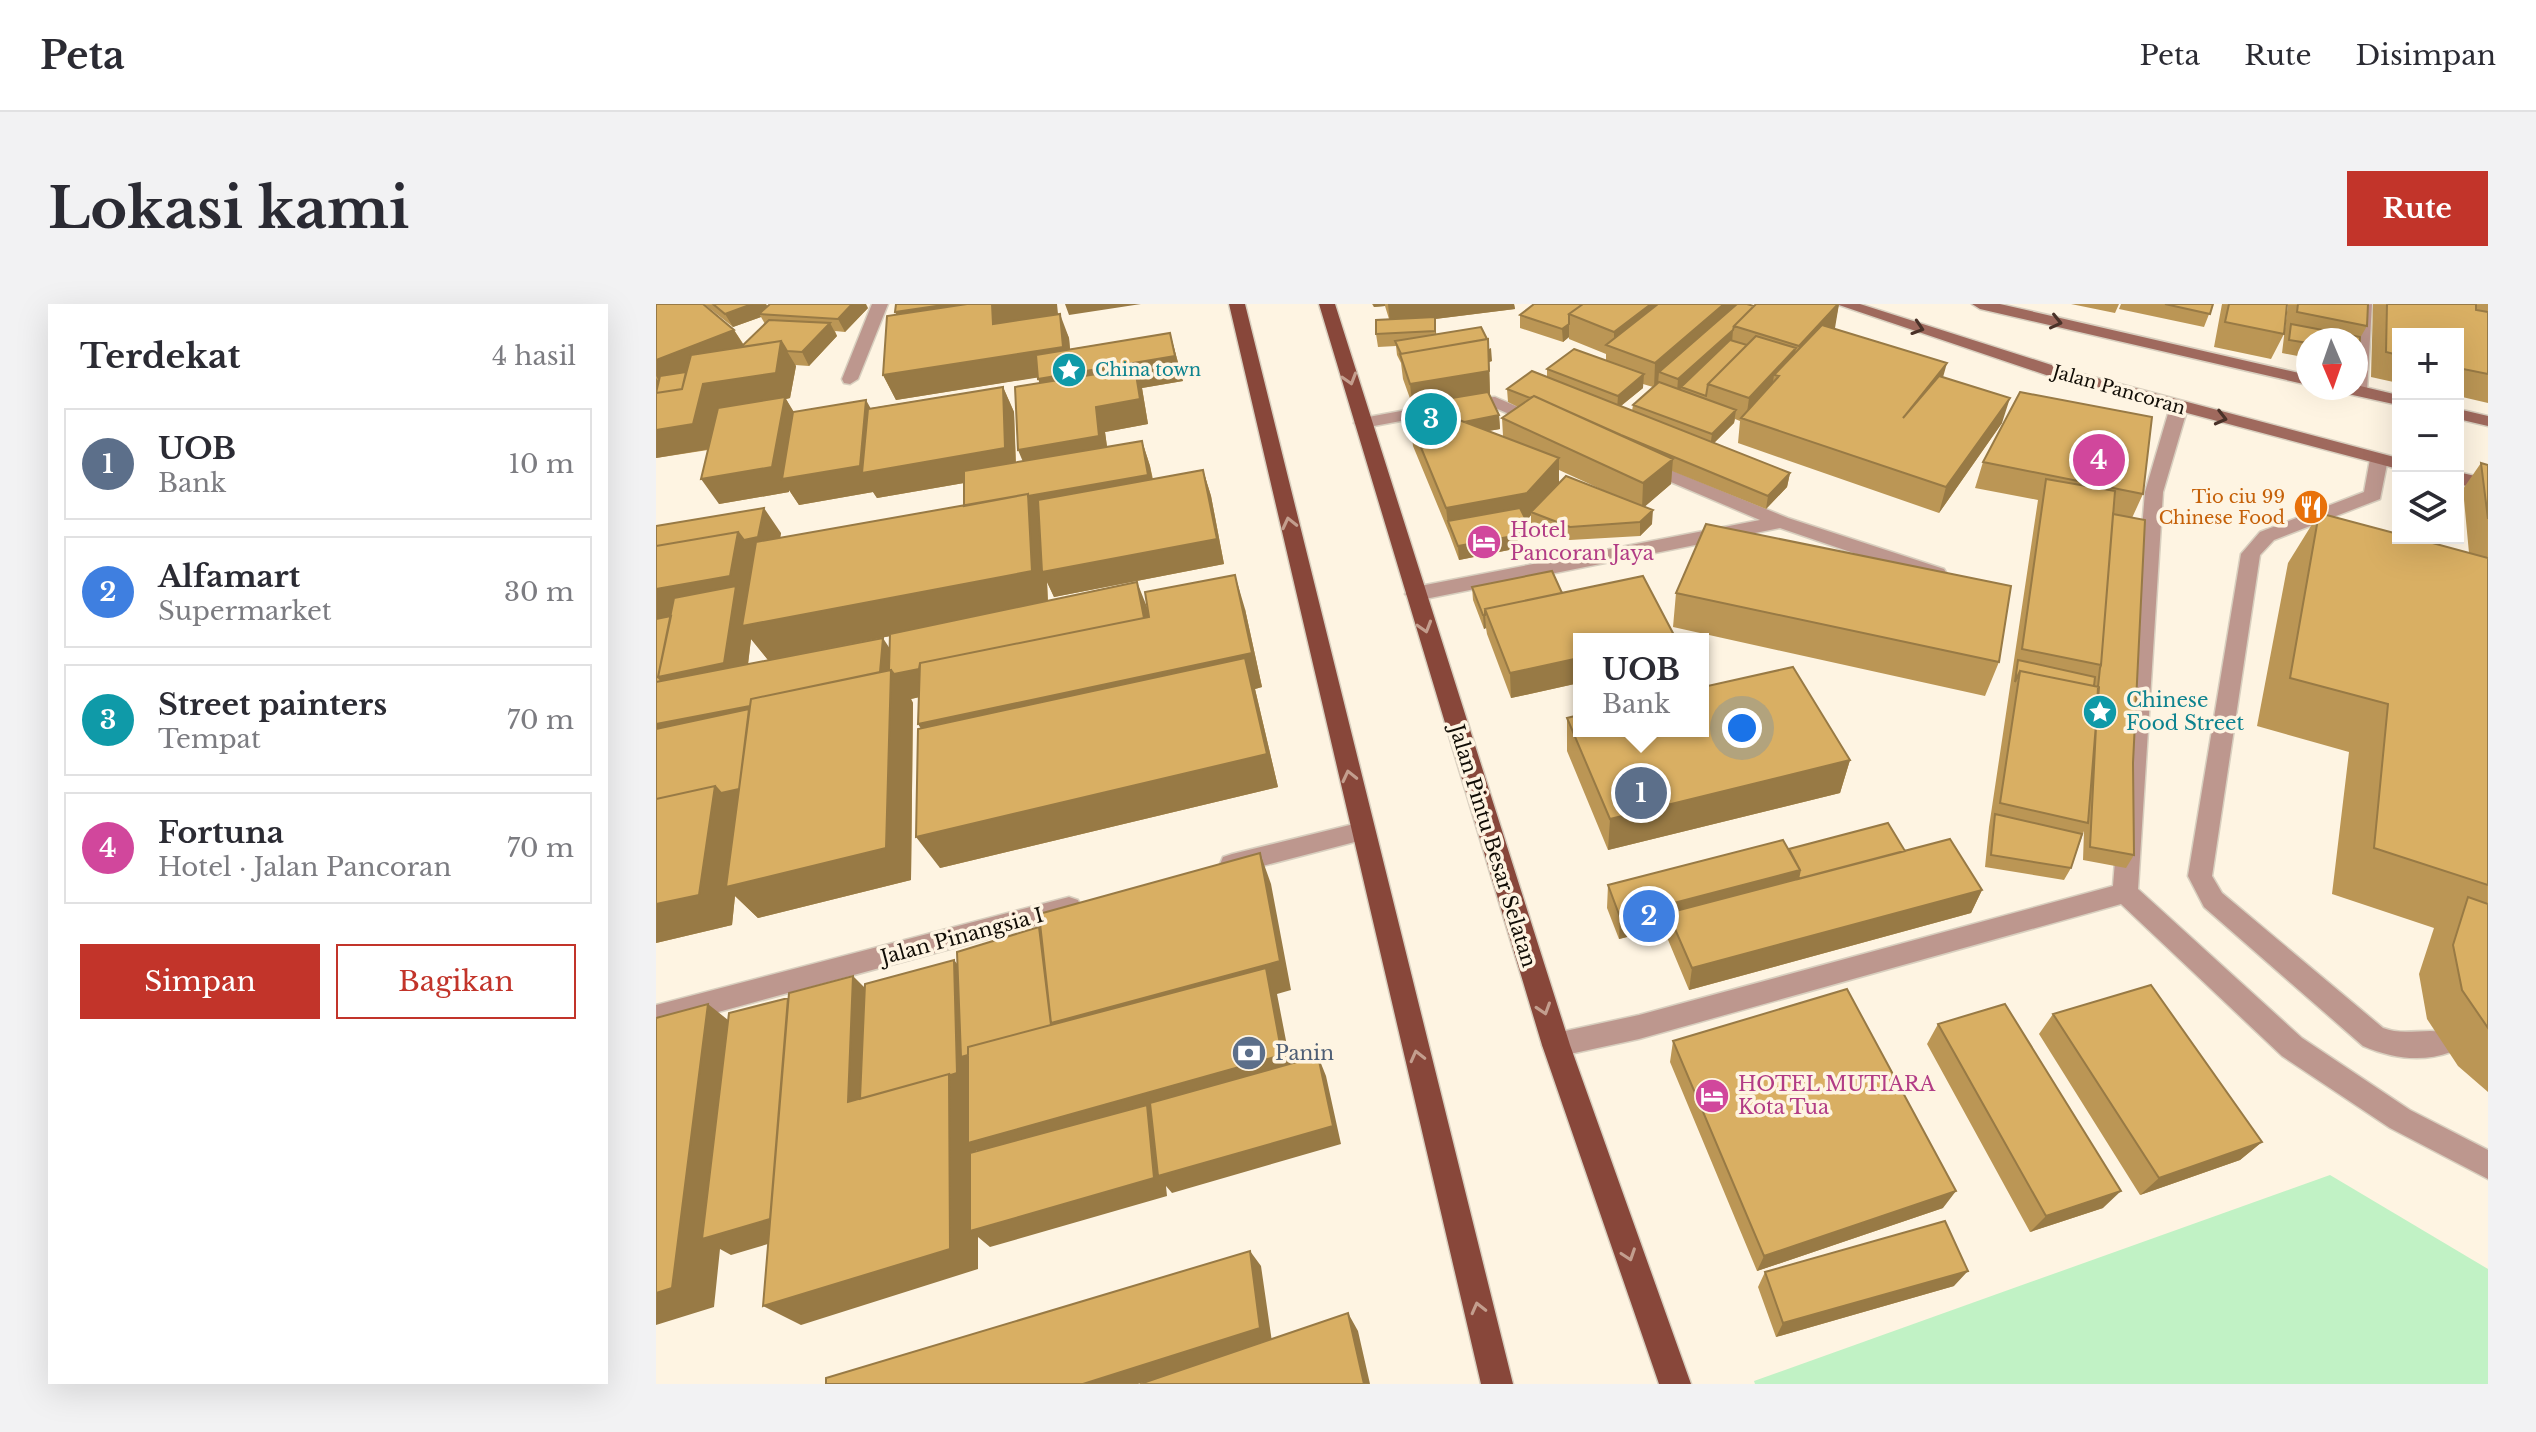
<!DOCTYPE html>
<html lang="id">
<head>
<meta charset="utf-8">
<style>
	body { margin:0; font-family:"Libre Baskerville",serif; background:#f2f2f3; color:#2b2b33 }
	.controls { position:absolute; right:24px; top:24px; display:grid; overflow:hidden; border-radius:0px; box-shadow:0 8px 32px #0002 }
	.controls button { width:72px; height:72px; display:grid; place-items:center; padding:0; border:0; border-bottom:2px solid #e1e1e2; background:#fff; color:#2b2b33; font:40px sans-serif }
	.compass { position:absolute; left:1640px; top:24px; width:72px; height:72px; border-radius:50%; background:#fff; box-shadow:0 8px 32px #0002; rotate:178deg }
	.you { position:absolute; left:1086px; top:424px; width:28px; height:28px; margin:-20px; border:6px solid #fff; border-radius:50%; background:#1a73e8; box-shadow:0 0 0 12px #1a73e833 }
	.badge { display:grid; place-items:center; width:52px; height:52px; border-radius:50%; background:#c2342a; color:#fff; font-size:26px; font-weight:700 }
	.pin { position:absolute; translate:-50% -50%; border:4px solid #fff; box-shadow:0 2px 8px #0006 }
	.popup { position:absolute; left:917px; top:329px; width:136px; height:104px; box-sizing:border-box; display:grid; place-content:center; border-radius:0px; background:#fff; filter:drop-shadow(0 2px 6px #0005); font-size:26px; white-space:nowrap; color:#7c7c81 }
	.popup b { font-size:30px; color:#2b2b33 }
	.popup::after { content:''; position:absolute; left:50%; top:100%; margin-left:-16px; border:16px solid transparent; border-top-color:#fff }
	.list { margin:0; padding:0; list-style:none }
	h2 { display:flex; justify-content:space-between; align-items:center; height:104px; margin:0; padding:0 32px; font-size:34px }
	h2 small { font-size:26px; font-weight:400; color:#7c7c81 }
	.list li { display:grid; grid-template-columns:52px 1fr auto; gap:24px; align-items:center; box-sizing:border-box; height:112px; margin:0 16px 16px; padding:0 16px; border:2px solid #e1e1e2; border-radius:0px }
	.list b { display:block; font-size:30px; white-space:nowrap }
	.list p { margin:0; font-size:26px; white-space:nowrap; color:#7c7c81 }
	.list em { font-size:26px; font-style:normal; color:#7c7c81 }
	.actions { display:flex; gap:16px; padding:24px 32px }
	.actions a { flex:1; padding:18px 0; border:2px solid #c2342a; border-radius:0px; text-align:center; font-size:28px; color:#c2342a }
	.actions .main { background:#c2342a; color:#fff }
	.icon { flex:none; width:44px; height:44px; fill:none; stroke:currentColor; stroke-width:2; stroke-linecap:round; stroke-linejoin:round }
	.map { position:relative; flex:none; width:1832px; height:1080px; overflow:hidden; border-radius:0px }
	header { display:flex; align-items:center; gap:48px; box-sizing:border-box; height:112px; padding:0 40px; background:#fff; border-bottom:2px solid #e1e1e2 }
	header strong { font-size:38px }
	nav { display:flex; gap:44px; margin-inline-start:auto; font-size:28px }
	.intro { display:flex; align-items:center; justify-content:space-between; box-sizing:border-box; height:192px; padding:0 48px }
	h1 { margin:0; font-size:56px }
	.button { padding:20px 36px; border-radius:0px; background:#c2342a; color:#fff; font-size:28px; font-weight:700 }
	main { display:flex; gap:48px; padding:0 48px }
	aside { flex:1; background:#fff; border-radius:0px; box-shadow:0 8px 32px #0002 }
	.map>svg:first-child { display:block }
	.green { fill:#c1f2c5 }
	.lines { fill:none; stroke-linecap:round; stroke-linejoin:round }
	.lane-casing { stroke:#d8cfbf; stroke-width:3 }
	.street-casing { stroke:#d8cfbf; stroke-width:3 }
	.secondary-casing { stroke:#d8cfbf; stroke-width:3 }
	.primary-casing { stroke:#d8cfbf; stroke-width:3 }
	.lane { fill:#bd978e; fill-rule:evenodd }
	.street { fill:#bd978e; fill-rule:evenodd }
	.secondary { fill:#9f695d; fill-rule:evenodd }
	.primary { fill:#88473a; fill-rule:evenodd }
	.wall { fill:#bb9655; fill-rule:evenodd }
	.shaded-wall { fill:#987a45; fill-rule:evenodd }
	.building { fill:#d9af63; stroke:#987a45; stroke-width:2 }
	.oneway { stroke:#4a3229 }
	.oneway2 { stroke:#c39e8e }
	.labels { text-anchor:middle; stroke-width:7; stroke-linejoin:round; paint-order:stroke }
	.far-culture-label { font-size:18px; fill:#0d838f; stroke:#fef4e2; text-anchor:start }
	.far-street-label { font-size:18px; fill:#110d06; stroke:#fef4e2 }
	.far-food-label { font-size:18px; fill:#c56008; stroke:#fef4e2; text-anchor:end }
	.hotel-label { font-size:20px; fill:#b23c85; stroke:#fef4e2; text-anchor:start }
	.culture-label { font-size:20px; fill:#0d838f; stroke:#fef4e2; text-anchor:start }
	.street-label { font-size:20px; fill:#110d06; stroke:#fef4e2 }
	.service-label { font-size:20px; fill:#4e5e75; stroke:#fef4e2; text-anchor:start }
</style>
</head>
<body>
<header>
<strong>Peta</strong>
<nav><a>Peta</a><a>Rute</a><a>Disimpan</a></nav>
</header>
<div class="intro"><h1>Lokasi kami</h1><a class="button">Rute</a></div>
<main>
<aside>
<h2>Terdekat<small>4 hasil</small></h2>
<ul class="list">
<li><span class="badge" style="background:#5c6f8a">1</span><div><b>UOB</b><p>Bank</p></div><em>10 m</em></li>
<li><span class="badge" style="background:#3f7fe0">2</span><div><b>Alfamart</b><p>Supermarket</p></div><em>30 m</em></li>
<li><span class="badge" style="background:#0f9aa8">3</span><div><b>Street painters</b><p>Tempat</p></div><em>70 m</em></li>
<li><span class="badge" style="background:#d1479c">4</span><div><b>Fortuna</b><p>Hotel · Jalan Pancoran</p></div><em>70 m</em></li>
</ul>
<div class="actions"><a class="main">Simpan</a><a>Bagikan</a></div>
</aside>
<div class="map">
<svg width="1832" height="1080" viewBox="0 0 1832 1080">
	<rect width="100%" height="100%" fill="#fef4e2"/>
	<path class="green" d="M1674,871L1832,965V1080H1099L1098,1077Z"/>
	<g class="lines">
		<g class="lane-casing">
			<path id="lane" d="M216,0H232L202,75L194,80L188,79L186,75Z
				M1700,0H1716L1711,87L1703,92L1695,87V84H1700Z
				M1723,150L1732,155L1724,195L1618,236L1604,251L1556,572L1566,589L1727,724C1749,733 1773,722 1795,730L1799,739L1795,748C1765,759 1735,754 1707,742L1548,603L1532,572L1585,250L1604,228L1708,188L1714,155Z"/>
		</g>
		<g class="street-casing">
			<path id="street" d="M839,93L896,118L887,123L881,122L837,103L815,104L707,124L698,119L707,114L815,94Z
				M1523,98L1532,103L1507,188L1482,585L1646,734L1754,806L1832,846V875L1734,824L1626,752L1465,600L983,735L900,753L890,750L886,741L890,732L900,729L983,711L1457,582L1489,188L1514,103Z
				M988,155L1132,214L1288,265L1291,270L1288,275H1274L1124,224L759,297L749,290L759,283L1104,216L982,164L979,160Z
				M706,518L714,520L718,527L714,534L576,570L567,567L564,560L567,553L576,550Z
				M413,593L422,596L425,603L422,610L0,725V701Z"/>
		</g>
		<g class="secondary-casing">
			<path id="secondary" d="M1180,0H1204L1411,66L1742,154V165L1399,74Z
				M1316,0H1344L1652,71V81L1324,5Z
				M1700,81L1742,91V101L1683,88L1681,84H1700Z
				M1802,105L1832,112V122L1802,115Z
				M1802,168L1832,175V187L1802,180Z"/>
		</g>
		<g class="primary-casing">
			<path id="primary" d="M573,0H589L857,1080H825Z
				M663,0H679L914,741L1035,1080H1003L886,741Z"/>
		</g>
		<use href="#lane" class="lane"/>
		<use href="#street" class="street"/>
		<use href="#secondary" class="secondary"/>
		<use href="#primary" class="primary"/>
	</g>
	<path class="wall" d="M0,0L78,26L88,41L109,20L105,13L77,23L48,0H110L111,2L212,4L189,28L179,27L181,32L153,62L139,61L140,62L134,94L130,95L137,108L215,104L347,83L358,108L360,158L367,157L384,79L382,73L240,96L227,71L402,10L413,34L414,45L514,29L527,77L486,84L492,120L449,128L451,143L486,137L494,162L497,175L547,166L555,192L568,260L398,293L391,278L392,297L491,303L589,305L606,383L599,385L622,483L284,564L265,424L262,420L263,393L255,395L257,399L255,576L102,614L79,592L76,621L0,639V222L125,229L124,234L308,202V179L221,194L217,188L143,201L133,186V188L63,200L52,146L0,154ZM234,332V345L92,361L95,335L112,356Z
		M716,0H858L859,5L779,15L780,31L836,57L833,58L834,91L843,111L844,125L832,127L847,132L846,114L862,103L852,98L851,85L891,73V65L950,56V50L913,35V33L907,38L864,24V11L1098,2L1183,0L1178,24L1287,73L1346,119L1283,209L1082,139L1084,117L1079,115L1078,119L1058,139L1134,169L1131,183L1110,205L1016,167L1015,180L988,203L996,220L984,232L914,236L875,222V211L872,215H869V228L853,246L803,256L793,229L757,142L754,117H756L754,101L756,100L747,75L745,59L741,51L740,42L722,43L720,30L733,15L729,2L718,3ZM987,80L997,83L977,101L976,107L965,102L987,84ZM903,166L951,188L903,179Z
		M1415,0H1463L1459,9Z
		M1465,0H1557L1548,23L1463,5Z
		M1566,0H1631L1628,30L1615,55L1558,43Z
		M1632,0H1712L1711,22L1704,34L1703,49L1700,55V36H1652V54L1626,49Z
		M1717,0H1832V99L1802,92V30H1742V79L1715,73Z
		M1327,158L1487,190L1476,214L1478,551L1470,564L1427,556L1428,527L1415,564L1408,576L1329,563L1333,523L1382,196L1319,184Z
		M1825,159L1832,161V788L1802,762L1771,715L1763,670L1778,624L1676,590L1693,448L1601,422L1632,259L1663,209L1813,249L1807,185Z
		M816,283L906,289L1019,333V335H923V379L855,394L831,330L830,324L828,325L817,296Z
		M1020,289L1343,358L1329,392L1017,323Z
		M911,414L1194,456L1184,489L952,546L911,447Z
		M1133,545L1249,547L1326,586L1315,609L1033,686L1010,631L1011,623L963,635L951,604L952,581Z
		M1397,710L1606,838L1584,856L1484,891L1383,730Z
		M1282,720L1447,904L1374,928L1271,740Z
		M1017,737L1287,904L1101,967L1014,758Z
		M1109,968L1298,982L1120,1033L1102,983Z"/>
	<path class="shaded-wall" d="M96,0H110L115,9L103,10L105,13L77,23L69,10Z
		M196,0H210L212,4L189,28L182,15Z
		M294,0H401L402,10L251,33L239,8Z
		M409,0H485L413,11Z
		M717,0H729V2L718,3Z
		M732,0H858L859,5L779,15L781,40L779,27L734,20Z
		M995,0H1006L958,44V28Z
		M1068,0H1085L1003,68L1002,80L998,84L999,59Z
		M1183,0L1179,24L1139,67L1143,42Z
		M404,10L413,34L416,68L240,96L227,71Z
		M174,19L181,32L153,62L146,48Z
		M913,20V33L907,38L906,25Z
		M78,26L90,45L0,111V74L8,85V84L0,72V56Z
		M1077,26L1076,39L1021,88L1022,75Z
		M514,29L527,77L486,84L492,120L449,128L453,157L373,172L362,146L440,103L392,100L382,75Z
		M125,37L140,62L134,94L130,95L144,118L210,96L224,121L347,83L358,108L360,170L221,194L217,188L143,201L133,186V188L63,200L45,175L54,145L0,154V126L47,80Z
		M835,44L836,57L833,58L834,92L757,105L754,80Z
		M1140,44L1136,69L1118,71L1115,92L1090,116L1093,94Z
		M1291,59L1284,84L1247,114Z
		M988,70L987,84L961,105L962,92Z
		M1354,94L1346,119L1283,209L1290,183Z
		M1080,106L1078,119L1054,143L1056,130Z
		M843,111L844,125L765,139L764,125Z
		M486,137L494,162L500,196L547,166L555,192L568,260L398,293L391,278L392,301L112,356L95,335L89,384L15,398L2,373L0,324V285L108,204L125,229L120,259L308,203Z
		M903,154V179L875,208V211L872,215H869V228L853,246L803,256L802,242L792,217L793,229L790,204Z
		M1017,155L1015,180L986,205L987,179Z
		M1134,169L1131,183L1110,205L1112,192Z
		M997,206L996,220L984,232V218Z
		M579,271L589,305L606,383L599,385L622,483L284,564L260,533L284,453L262,420L596,349Z
		M481,278L491,303L498,341L255,395L257,399L255,576L102,614L79,592L76,621L0,639V600L59,482L84,484L0,449V420L227,334L243,359Z
		M827,311H829L830,324L828,325Z
		M923,354V379L855,394L854,369Z
		M1194,456L1184,489L952,546L954,515Z
		M604,549L615,580L635,686L621,690L638,778L662,752L670,772L685,840L516,889L510,882L511,892L334,943L322,933V965L145,1021L107,1002L192,798L197,672L226,701L298,656L316,678L383,623L398,645ZM320,846L338,863L322,925Z
		M1144,566L1141,576L1012,609L1011,623L963,635L964,613Z
		M1326,586L1315,609L1033,686L1036,664Z
		M52,700L87,728L115,914L142,931L75,951L64,945L58,1003L0,1021V989Z
		M1606,838L1584,856L1484,891L1503,874Z
		M1300,887L1287,904L1101,967L1108,952Z
		M1465,887L1447,904L1374,928L1390,912Z
		M594,947L605,962L616,1038L482,1080H427Z
		M1312,967L1298,982L1120,1033L1127,1019Z
		M692,1009L702,1027L714,1080H708Z"/>
	<path class="building" d="M0,0H47L78,26L0,56Z
		M57,0H96L69,10Z
		M114,0H196L182,15L103,10Z
		M240,0H294L239,8Z
		M311,0H336L337,20L404,10L407,43L227,71L231,12Z
		M878,0H927L913,10V20L906,25L864,11Z
		M927,0H995L958,28L913,10Z
		M1002,0H1068L999,59L950,41Z
		M1081,0H1091L1098,2L1078,22L1077,26L1022,75L1003,68Z
		M1100,0H1182L1143,42L1078,22Z
		M1509,0H1557L1554,10Z
		M1573,0H1631L1628,30L1569,18Z
		M1642,0H1712L1711,22L1641,8Z
		M1731,0H1820V6L1832,8V70L1802,64V30H1742V51L1730,48Z
		M779,13V27L720,30V16Z
		M113,16L174,19L146,48L131,47L125,37L85,43Z
		M1635,20L1704,33L1703,49H1700V36H1652V39L1633,36Z
		M1166,21L1291,59L1247,114L1283,72L1354,94L1290,183L1085,114L1123,72L1118,71Z
		M825,23L831,35L745,50L739,37Z
		M514,29L519,52L382,75L380,51Z
		M1100,32L1140,44L1093,94L1052,80Z
		M832,35L833,67L754,80L744,50Z
		M1074,36L1091,41L1052,80L1050,92L1025,83Z
		M125,37L120,69L47,80L37,120L0,126V89L26,85L35,51Z
		M918,45L988,70L962,92L891,65Z
		M479,64L484,95L440,103L443,132L362,146L359,83Z
		M876,67L1134,169L1112,192L965,131L878,92L874,94L851,85Z
		M30,68L26,85L0,89L4,72Z
		M1003,78L1080,106L1056,130L977,101Z
		M347,83L349,144L206,169L212,105Z
		M832,88L843,111L808,118L790,111L760,116L754,101Z
		M1364,88L1496,113L1487,190L1327,158Z
		M878,92L1017,155L987,179L846,114Z
		M129,93L116,163L45,175L62,104Z
		M210,96L204,162L126,175L137,108Z
		M790,111L903,154L871,189L790,204L754,117Z
		M486,137L492,171L372,192V190L308,202V167Z
		M1825,159L1832,161V215Z
		M547,166L561,235L386,268L382,196Z
		M910,172L997,206L984,218L914,223L875,208Z
		M1390,175L1459,187L1445,361L1366,345Z
		M372,190L376,267L86,322L100,238Z
		M108,204L102,233L88,236L82,228L0,242V222Z
		M864,204L869,214L852,233L802,242L792,217Z
		M1663,209L1742,230V234H1758L1832,254V581L1718,544L1732,400L1634,374Z
		M1457,210L1489,216L1477,459L1478,551L1434,543L1442,383L1444,364L1445,361Z
		M1050,220L1355,282L1343,358L1020,289Z
		M82,228L74,272L0,285V242Z
		M896,267L906,289L829,305V311H827L816,283Z
		M579,271L596,349L262,420L264,359L493,313L489,288Z
		M987,272L1019,333L1012,335H923V354L854,369L829,305Z
		M481,278L488,314L264,359L263,365L238,370L235,366H233L234,330Z
		M80,282L68,359L2,373L18,294Z
		M15,312L2,373L5,376V377L0,378V315Z
		M227,334L224,368L95,395L94,402L0,420V378Z
		M589,354L611,450L260,533L262,425Z
		M1362,356L1439,373L1438,382L1364,367L1359,378Z
		M1137,363L1194,456L954,515L911,414L923,411V427H1047V383Z
		M235,366L230,544L70,583L95,395Z
		M1364,367L1443,383L1432,519L1344,499Z
		M93,405L83,485L65,489L59,482L0,495V425Z
		M59,482L43,591L0,600V495Z
		M1339,510L1426,530L1415,564L1335,551Z
		M1232,519L1249,547L1142,575L1144,566L1133,545Z
		M1294,535L1326,586L1036,664L1012,609Z
		M1127,536L1144,566L964,613L952,581Z
		M604,549L624,657L395,719L383,610Z
		M1812,593L1832,600V724L1806,686L1797,641Z
		M383,623L395,721L312,743V751L305,753L301,648Z
		M298,656L301,769L295,771L293,770L204,795L209,680Z
		M610,664L626,751L312,839V743Z
		M197,672L192,798L293,770L294,945L107,1002L133,689Z
		M1495,681L1606,838L1503,874L1397,710Z
		M1191,685L1300,887L1108,952L1017,737Z
		M132,694L114,915L46,935L73,709Z
		M52,700L16,984L0,989V714Z
		M1349,700L1465,887L1390,912L1282,720Z
		M662,752L677,822L502,872L494,799Z
		M491,801L498,874L314,927V849Z
		M1289,917L1312,967L1127,1019L1109,968Z
		M594,947L604,1024L427,1080H170V1074Z
		M692,1009L708,1080H484Z"/>
	<defs><path id="oneway-chevron" d="M-2-3.5L2.5 0L-2 3.5" fill="none" stroke-width="1.6" stroke-linecap="round" stroke-linejoin="round" transform="scale(2)"/></defs>
	<g class="oneway">
		<use href="#oneway-chevron" transform="translate(1400 18) rotate(13)"/>
		<use href="#oneway-chevron" transform="translate(1262 24) rotate(18)"/>
		<use href="#oneway-chevron" transform="translate(1565 114) rotate(14)"/>
	</g>
	<g class="oneway2">
		<use href="#oneway-chevron" transform="translate(694 75) rotate(73)"/>
		<use href="#oneway-chevron" transform="translate(633 219) rotate(-103)"/>
		<use href="#oneway-chevron" transform="translate(769 323) rotate(73)"/>
		<use href="#oneway-chevron" transform="translate(693 472) rotate(-103)"/>
		<use href="#oneway-chevron" transform="translate(888 705) rotate(72)"/>
		<use href="#oneway-chevron" transform="translate(761 752) rotate(-104)"/>
		<use href="#oneway-chevron" transform="translate(973 951) rotate(71)"/>
		<use href="#oneway-chevron" transform="translate(822 1004) rotate(-104)"/>
	</g>
	<defs>
		<g id="sight-disc" transform="scale(1.8)"><circle r="9.5" fill="#0f9aa8" stroke="#fef4e2"/><path d="M0-6L1.8-2.2L6-1.7L2.9 1.2L3.7 5.4L0 3.3L-3.7 5.4L-2.9 1.2L-6-1.7L-1.8-2.2Z" fill="#fff"/></g>
		<g id="restaurant-disc" transform="scale(1.8)"><circle r="9.5" fill="#e8710a" stroke="#fef4e2"/><path d="M-5-6h1v4h1v-4h1v4h1v-4h1v5L-1.5 .5V6h-2V.5L-5-1ZM5-6V6H3V1.5H1.5Q1.5-4 5-6Z" fill="#fff"/></g>
		<g id="hotel-disc" transform="scale(1.8)"><circle r="9.5" fill="#d1479c" stroke="#fef4e2"/><path d="M-6-4.5h1.5V1H6V5H4.5V3h-9V5H-6ZM-4 0a1.8 1.8 0 1 1 3.6 0ZM.5 0V-2.5h3Q6-2.5 6 0Z" fill="#fff"/></g>
		<g id="bank-disc" transform="scale(1.8)"><circle r="9.5" fill="#5c6f8a" stroke="#fef4e2"/><path d="M-6-4H6V4H-6ZM0-2.3a2.3 2.3 0 1 0 0 4.6a2.3 2.3 0 1 0 0-4.6Z" fill="#fff"/></g>
	</defs>
	<g fill-rule="evenodd">
		<use href="#sight-disc" x="413" y="66"/>
		<use href="#restaurant-disc" x="1655" y="203"/>
		<use href="#hotel-disc" x="828" y="238"/>
		<use href="#sight-disc" x="1444" y="408"/>
		<use href="#bank-disc" x="593" y="749"/>
		<use href="#hotel-disc" x="1056" y="792"/>
	</g>
	<g class="labels">
		<g class="far-culture-label">
			<text x="439" y="72">China town</text>
		</g>
		<g class="far-street-label">
			<text transform="translate(1463 86) rotate(16)" y="6">Jalan Pancoran</text>
		</g>
		<g class="far-food-label">
			<text x="1629" y="199">Tio ciu 99<tspan x="1629" dy="21">Chinese Food</tspan></text>
		</g>
		<g class="hotel-label">
			<text x="854" y="233">Hotel<tspan x="854" dy="23">Pancoran Jaya</tspan></text>
			<text x="1082" y="787">HOTEL MUTIARA<tspan x="1082" dy="23">Kota Tua</tspan></text>
		</g>
		<g class="culture-label">
			<text x="1470" y="403">Chinese<tspan x="1470" dy="23">Food Street</tspan></text>
		</g>
		<g class="street-label">
			<text transform="translate(837 542) rotate(73)" y="7">Jalan Pintu Besar Selatan</text>
			<text transform="translate(306 632) rotate(-15)" y="7">Jalan Pinangsia I</text>
		</g>
		<g class="service-label">
			<text x="619" y="756">Panin</text>
		</g>
	</g>
</svg>
<div class="controls">
<button>+</button>
<button>−</button>
<button><svg class="icon" aria-label="layers" viewBox="0 0 24 24"><path d="M12 4l9 5-9 5-9-5zM3 14l9 5 9-5"/></svg></button>
</div>
<svg class="compass" viewBox="-18 -18 36 36"><path d="M0-13l5 13h-10z" fill="#e53935"/><path d="M0 13l5-13h-10z" fill="#7c7c81"/></svg>
<div class="you"></div>
<div class="pin badge" style="left:985px;top:489px;background:#5c6f8a">1</div>
<div class="popup"><b>UOB</b>Bank</div>
<div class="pin badge" style="left:993px;top:612px;background:#3f7fe0">2</div>
<div class="pin badge" style="left:775px;top:115px;background:#0f9aa8">3</div>
<div class="pin badge" style="left:1443px;top:156px;background:#d1479c">4</div>
</div>
</main>
</body>
</html>
